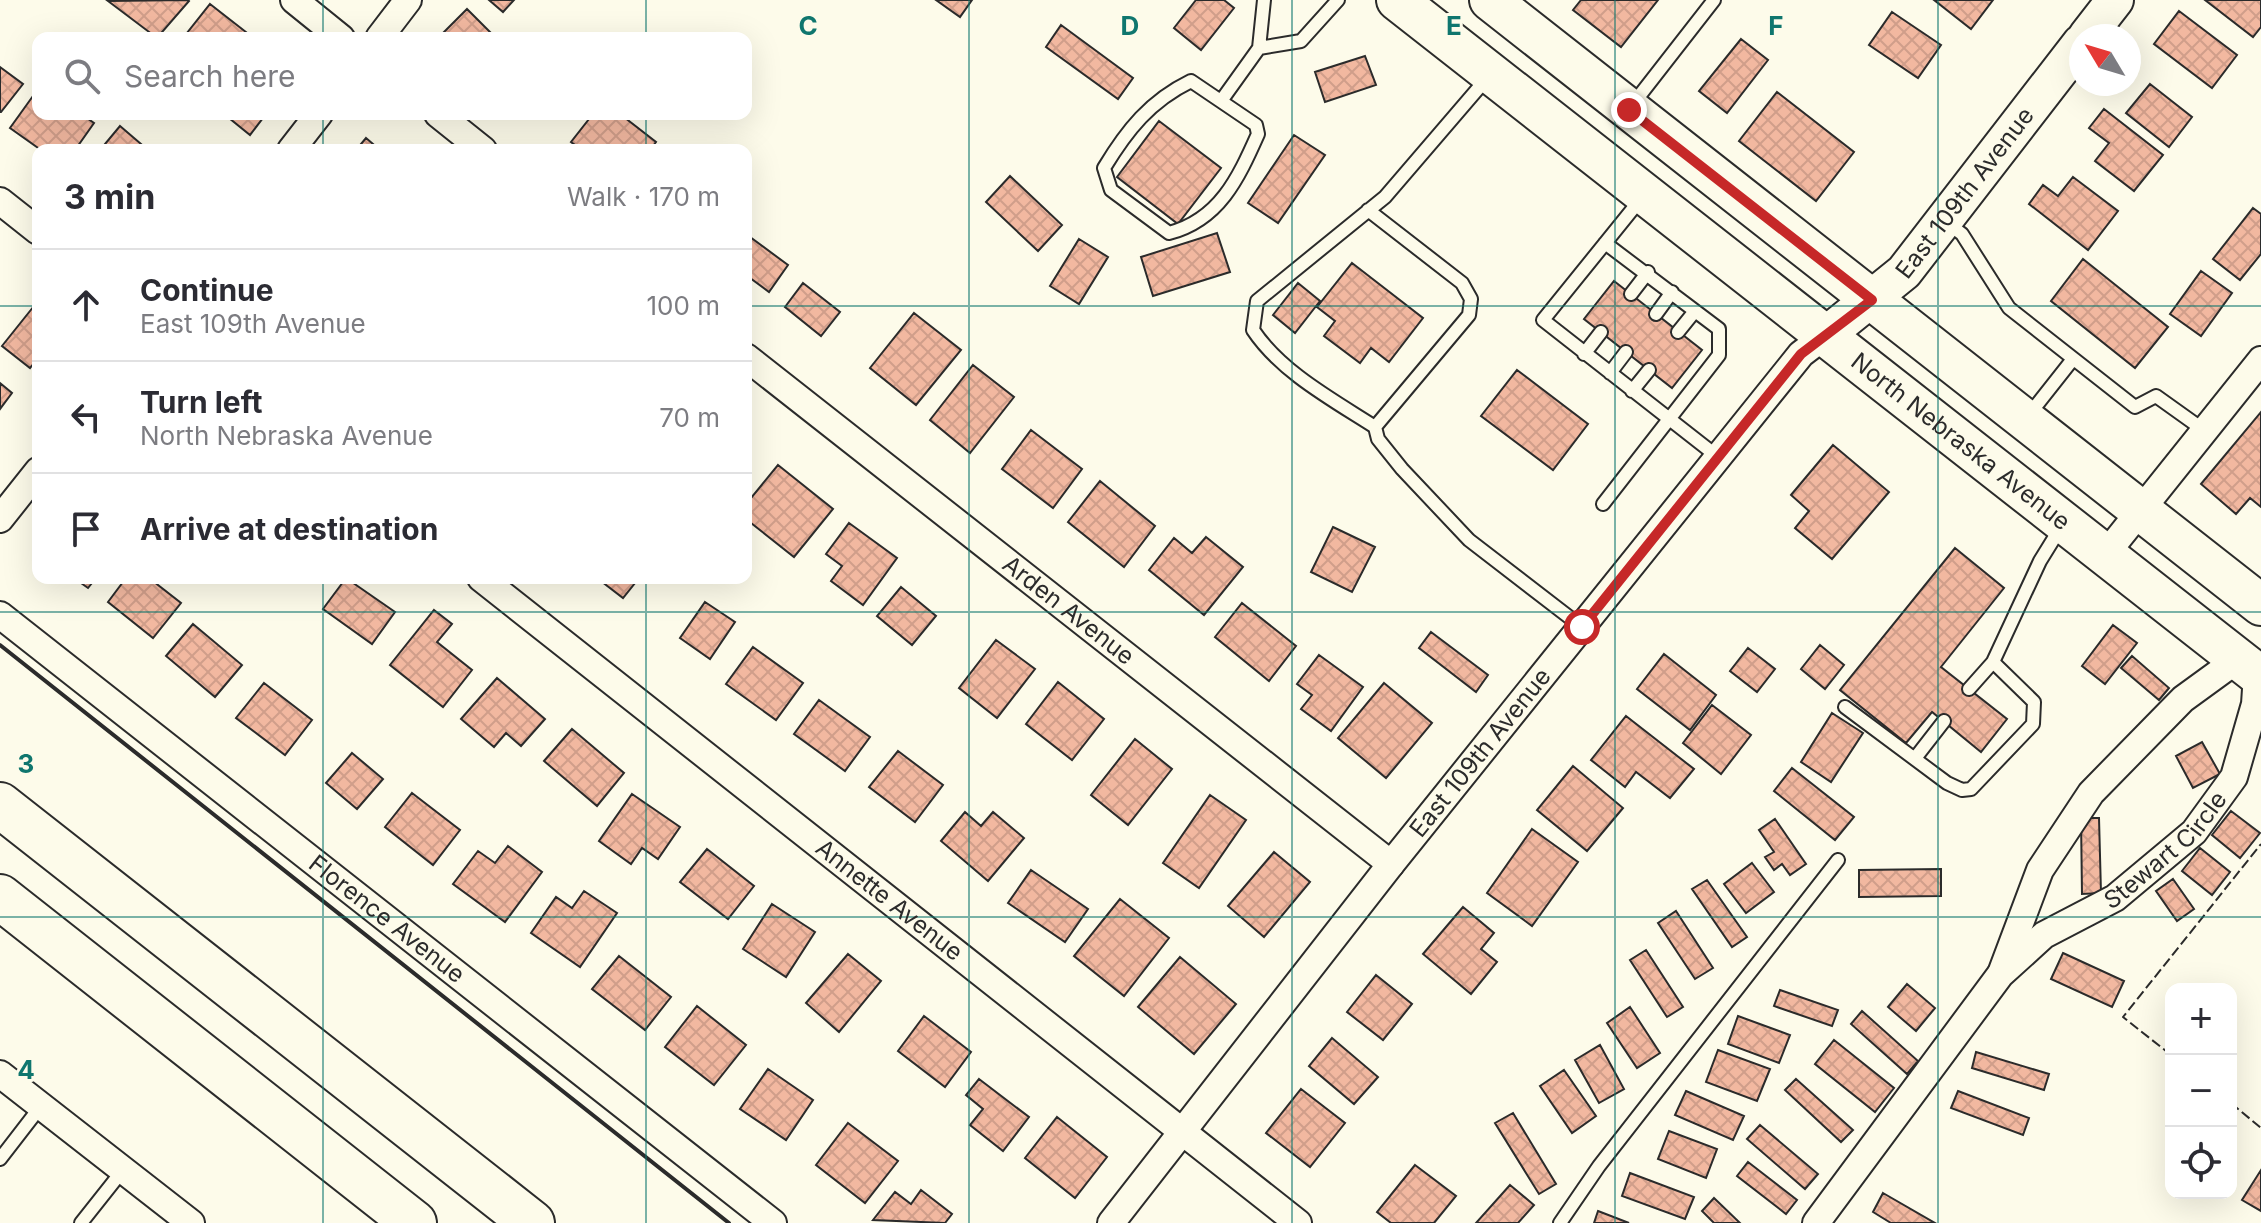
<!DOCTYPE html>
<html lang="en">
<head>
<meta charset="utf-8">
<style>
	body { margin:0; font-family:Inter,sans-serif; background:#f7f7f7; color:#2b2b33 }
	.controls { position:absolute; right:24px; bottom:24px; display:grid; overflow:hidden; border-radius:16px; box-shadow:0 8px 32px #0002 }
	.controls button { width:72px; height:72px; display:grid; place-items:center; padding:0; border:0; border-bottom:2px solid #e1e1e2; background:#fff; color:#2b2b33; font:40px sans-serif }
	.compass { position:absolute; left:2069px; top:24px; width:72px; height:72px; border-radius:50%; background:#fff; box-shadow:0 8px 32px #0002; rotate:308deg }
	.stop { position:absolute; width:24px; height:24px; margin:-18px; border:6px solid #c62828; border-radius:50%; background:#fff }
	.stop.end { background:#c62828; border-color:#fff; box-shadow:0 2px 8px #0008 }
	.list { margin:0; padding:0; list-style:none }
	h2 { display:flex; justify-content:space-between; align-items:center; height:104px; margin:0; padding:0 32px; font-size:34px }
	h2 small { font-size:26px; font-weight:400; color:#7c7c81 }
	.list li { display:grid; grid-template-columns:52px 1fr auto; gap:24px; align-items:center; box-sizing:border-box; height:112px; padding:0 32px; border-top:2px solid #e1e1e2 }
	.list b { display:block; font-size:30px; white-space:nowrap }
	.list p { margin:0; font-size:26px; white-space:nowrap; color:#7c7c81 }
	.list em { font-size:26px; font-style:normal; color:#7c7c81 }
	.icon { flex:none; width:44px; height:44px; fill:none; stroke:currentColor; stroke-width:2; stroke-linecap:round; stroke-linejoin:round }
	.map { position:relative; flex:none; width:2261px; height:1223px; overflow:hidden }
	.search { position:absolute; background:#fff; box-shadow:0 8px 32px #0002; left:32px; top:32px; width:720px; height:88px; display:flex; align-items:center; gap:20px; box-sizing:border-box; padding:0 28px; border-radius:16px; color:#7c7c81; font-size:30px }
	.panel { position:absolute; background:#fff; box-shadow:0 8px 32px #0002; left:32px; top:144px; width:720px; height:440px; border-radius:16px }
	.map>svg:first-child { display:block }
	.building { fill:url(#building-cross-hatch); stroke:#2b2b2b; stroke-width:2 }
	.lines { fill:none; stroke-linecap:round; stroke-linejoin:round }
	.lane-casing { stroke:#2b2b2b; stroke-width:16 }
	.street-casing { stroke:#2b2b2b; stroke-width:30 }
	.secondary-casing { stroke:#2b2b2b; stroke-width:40 }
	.primary-casing { stroke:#2b2b2b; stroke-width:44 }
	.highway-casing { stroke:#2b2b2b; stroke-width:48 }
	.lane { stroke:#fdfbea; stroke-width:12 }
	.street { stroke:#fdfbea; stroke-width:26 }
	.secondary { stroke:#fdfbea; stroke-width:36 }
	.primary { stroke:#fdfbea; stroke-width:40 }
	.highway { stroke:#fdfbea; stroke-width:44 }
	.fence { stroke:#2b2b2b; stroke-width:2; stroke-dasharray:10 4; stroke-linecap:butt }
	.wall { stroke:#2b2b2b; stroke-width:4 }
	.route { stroke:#c62828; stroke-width:10 }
	.grid { fill:none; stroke:#0f766e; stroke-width:2; stroke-opacity:0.55 }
	.labels { text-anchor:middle; stroke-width:6; stroke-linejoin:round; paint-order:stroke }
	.street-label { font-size:24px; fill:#2b2b2b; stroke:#fdfbea }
	.grid-label { font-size:26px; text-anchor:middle; font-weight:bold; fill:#0f766e; stroke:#fdfbea; stroke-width:6; stroke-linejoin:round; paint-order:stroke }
</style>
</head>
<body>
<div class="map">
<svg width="2261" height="1223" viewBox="0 0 2261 1223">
	<defs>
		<pattern id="building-cross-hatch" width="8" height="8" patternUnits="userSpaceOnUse" patternTransform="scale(2)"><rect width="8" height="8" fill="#f2b8a0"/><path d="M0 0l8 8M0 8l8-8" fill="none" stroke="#d09e8a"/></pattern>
	</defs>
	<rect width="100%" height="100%" fill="#fdfbea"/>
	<path class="building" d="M489,0H514L503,12Z
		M936,0H972L960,17Z
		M1196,0H1224L1234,8L1201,50L1174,28Z
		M1581,0H1658L1621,47L1573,10Z
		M1934,0H1993L1971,29Z
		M2205,0H2261V27L2253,37Z
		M108,1L188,0L189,1L157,38Z
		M210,4L251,36L250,38H183Z
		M467,9L496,38H446L442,34Z
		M2179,11L2237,55L2212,88L2154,44Z
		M1892,12L1941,45L1918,78L1869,45Z
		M1061,25L1133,78L1118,99L1046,47Z
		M1741,39L1768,60L1727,113L1699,91Z
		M1365,56L1376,85L1325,102L1315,72Z
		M0,67L23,84L1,112H0Z
		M2150,84L2192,117L2169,147L2126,113Z
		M38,89V114H81L94,123L75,150H41L10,128Z
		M1777,92L1854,152L1816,201L1739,141Z
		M2104,109L2163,155L2134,191L2095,161L2109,143L2089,128Z
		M224,114H266L250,135Z
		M593,114H620L656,142L650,150H582L571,142Z
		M1159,121L1221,168L1178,224L1117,177Z
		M120,126L148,150H100Z
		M1294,135L1325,155L1278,223L1248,203Z
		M366,138L380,150H356Z
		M1010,176L1062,225L1038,251L986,202Z
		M2073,177L2118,211L2088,250L2029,204L2043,185L2058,196Z
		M2253,208L2261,214V254L2240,280L2213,259Z
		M1217,233L1230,272L1153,296L1141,257Z
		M746,234L788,265L769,292L746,275Z
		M1079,239L1108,257L1079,304L1050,286Z
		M2083,259L2168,327L2135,368L2051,301Z
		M1352,263L1423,318L1389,362L1371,348L1360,363L1324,336L1335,321L1317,307Z
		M2201,271L2232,293L2201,336L2170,314Z
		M1614,281L1702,350L1672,388L1584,319Z
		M803,283L840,312L821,336L785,307Z
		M1298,283L1320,301L1295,333L1273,315Z
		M38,301V358L30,368L2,346Z
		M914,313L961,350L916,405L870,368Z
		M973,365L1014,397L970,453L930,420Z
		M1517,370L1588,424L1553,470L1481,416Z
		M0,383L12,393L0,409Z
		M2261,412V507L2250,498L2236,514L2201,484Z
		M1031,430L1082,469L1053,508L1002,469Z
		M1833,445L1889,492L1832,559L1795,528L1809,511L1791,495Z
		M778,465L833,509L794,557L746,519V504Z
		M1100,481L1155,526L1124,567L1068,522Z
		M849,523L897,558L863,605L831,581L842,566L826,554Z
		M1333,527L1375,547L1352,592L1311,572Z
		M1206,537L1243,567L1204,615L1149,570L1174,538L1192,553Z
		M1955,548L2004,588L1941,667L2007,719L1981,752L1932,712L1906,743L1840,690Z
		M74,578H96L88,588Z
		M126,578H149L181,603L153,638L108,602Z
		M346,578L395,612L372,644L323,609Z
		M597,578H639L623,598Z
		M901,587L936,616L912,645L877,616Z
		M705,602L735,622L710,659L680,638Z
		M1242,603L1296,646L1269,681L1215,637Z
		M434,610L452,624L437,642L472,670L443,707L390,665Z
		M193,624L242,665L215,697L166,656Z
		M2113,625L2137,643L2105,684L2082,666Z
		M1431,632L1488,675L1476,692L1419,648Z
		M996,640L1035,669L997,718L959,688Z
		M1820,645L1844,665L1825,689L1801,669Z
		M753,647L803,683L776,720L726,684Z
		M1748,648L1775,669L1757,692L1730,671Z
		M1664,654L1716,695L1690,730L1637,689Z
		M1319,655L1363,687L1331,731L1301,709L1312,695L1297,684Z
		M2132,656L2169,688L2159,700L2121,668Z
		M497,678L545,719L521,746L506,733L494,747L461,719Z
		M1058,682L1104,719L1072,760L1026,724Z
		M264,683L312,720L285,755L236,718Z
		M1384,683L1432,723L1386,778L1338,738Z
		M819,700L870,737L845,771L794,734Z
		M1712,705L1751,735L1721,774L1683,743Z
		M1832,713L1863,733L1831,782L1801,762Z
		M1626,716L1694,769L1670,798L1636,772L1625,787L1591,760Z
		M572,729L624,773L597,806L544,761Z
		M1135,739L1172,769L1128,825L1091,795Z
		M2202,742L2220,774L2193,788L2176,756Z
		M898,751L943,785L915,822L869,787Z
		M352,753L383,779L357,809L326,783Z
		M1573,766L1623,808L1587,851L1537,810Z
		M1792,768L1854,817L1835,840L1774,791Z
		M412,793L460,830L433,865L385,827Z
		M632,794L680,827L658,859L642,848L631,864L599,841Z
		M1210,795L1246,820L1199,888L1163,863Z
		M2231,811L2260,833L2240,858L2212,835Z
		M965,812L981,826L993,812L1024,838L988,881L941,841Z
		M2081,818H2099L2101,893L2082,894Z
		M1775,819L1806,864L1790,875L1782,864L1774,870L1765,857L1774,852L1759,830Z
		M1532,829L1578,862L1532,926L1487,893Z
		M508,846L542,872L505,922L453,884L478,851L495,863Z
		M2200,848L2230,872L2212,895L2182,871Z
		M707,849L754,886L728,919L680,882Z
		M1274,852L1310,882L1264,937L1228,906Z
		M1752,863L1774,892L1746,913L1724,884Z
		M1941,869V896L1859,897V870Z
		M1031,870L1088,909L1065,942L1008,903Z
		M2173,879L2194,909L2177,921L2156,891Z
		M1707,880L1747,937L1732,947L1692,889Z
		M584,891L617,913L580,967L531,933L556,897L572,908Z
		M1120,899L1169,938L1124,996L1074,956Z
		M772,904L815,932L786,977L743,949Z
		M1463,907L1494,933L1481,949L1497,962L1471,994L1423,954Z
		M1676,911L1713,968L1695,979L1658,923Z
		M1646,950L1683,1007L1667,1017L1630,960Z
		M2063,953L2124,981L2112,1007L2051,979Z
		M848,954L881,981L839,1032L806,1003Z
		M619,956L671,997L645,1030L592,989Z
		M1180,957L1236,1004L1194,1054L1138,1007Z
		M1376,975L1412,1004L1383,1040L1347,1012Z
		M1907,984L1935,1008L1916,1031L1888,1007Z
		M1780,990L1838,1010L1832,1026L1774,1006Z
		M697,1006L746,1045L714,1085L665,1047Z
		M1630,1007L1660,1053L1637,1068L1607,1023Z
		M1862,1011L1918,1061L1907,1074L1851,1024Z
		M924,1016L971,1052L945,1087L898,1051Z
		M1738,1016L1790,1035L1779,1063L1728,1044Z
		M1332,1038L1378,1077L1354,1104L1309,1066Z
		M1834,1040L1894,1088L1875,1112L1815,1064Z
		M1600,1045L1624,1089L1599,1103L1575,1060Z
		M1718,1050L1770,1069L1757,1101L1706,1082Z
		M1976,1052L2049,1074L2044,1090L1972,1068Z
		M768,1069L813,1100L786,1140L740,1109Z
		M1564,1070L1596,1116L1572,1133L1540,1086Z
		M979,1079L1029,1117L1003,1151L970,1125L983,1109L966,1095Z
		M1796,1079L1853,1130L1841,1142L1785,1090Z
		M1301,1089L1345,1123L1310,1167L1266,1133Z
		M1686,1091L1744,1116L1733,1140L1675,1115Z
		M1958,1091L2029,1118L2023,1135L1951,1108Z
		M1513,1113L1556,1184L1539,1194L1495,1123Z
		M1057,1117L1107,1157L1075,1198L1025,1158Z
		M848,1123L898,1161L865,1203L816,1165Z
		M1760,1125L1818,1174L1805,1189L1747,1139Z
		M1669,1131L1717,1149L1706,1178L1658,1159Z
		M1748,1162L1797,1200L1786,1214L1737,1176Z
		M1415,1165L1456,1196L1434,1223H1391L1377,1212Z
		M2261,1170V1211L2242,1200Z
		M1630,1173L1694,1197L1685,1219L1622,1196Z
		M1510,1185L1534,1205L1518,1223H1476Z
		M921,1190L952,1214L945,1223L873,1220L895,1192L911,1204Z
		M1883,1193L1935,1223H1891L1873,1212Z
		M1714,1198L1740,1223H1714L1702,1211Z
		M1598,1211L1629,1223H1594Z"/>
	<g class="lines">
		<g class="lane-casing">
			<path id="lane" d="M1264,0L1259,48L1301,41L1338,0
				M1488,77L1385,197L1257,301L1253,330C1281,372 1333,400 1375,427L1378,439L1402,469L1469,540L1582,627
				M1191,81L1256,125L1258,134C1238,179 1219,220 1169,233L1111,190L1104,168C1127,130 1150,101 1191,81Z
				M1221,101L1259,48
				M1633,104L1714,0
				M1640,200L1543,320L1718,457
				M1368,210L1462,283L1471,299L1469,315L1375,427
				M1946,222L1962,234L2009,308L2135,407L2156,396L2205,431
				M1631,294L1648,272
				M1656,314L1672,292
				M1678,332L1695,311
				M1584,354L1601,332
				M1610,373L1626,352
				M1632,391L1649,370
				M2028,416L2073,359
				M1603,504L1719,355V329L1605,243
				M1969,689L1993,662L2040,561L2061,527
				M1845,707L1947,783L1962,790L1971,789L2033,724L2034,702L1993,662
				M1916,757L1944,721
				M0,1159L41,1106
				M81,1223L123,1170
				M1560,1223L1599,1166L1838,860"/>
		</g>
		<g class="street-casing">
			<g id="street">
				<path d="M294,0L341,38"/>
				<path d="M379,38L408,0"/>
				<path d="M438,114L483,150"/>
				<path d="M291,150L319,114"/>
				<path d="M0,201L38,231"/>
				<path id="s1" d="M746,357L1391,864"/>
				<path d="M0,519L38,471"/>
				<path d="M2105,555L2261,360"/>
				<path id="s2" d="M481,578L1298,1223"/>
				<path id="s3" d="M0,615L773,1223"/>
				<path d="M2002,971L2040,870L2091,793L2183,699L2238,659"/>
				<path d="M0,1074L191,1223"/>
				<path id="s4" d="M1111,1223L1391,864L1801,354L1826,335"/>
				<path id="s5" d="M1816,1223L2000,975L2044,935L2115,898L2194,832L2234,777L2255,704L2257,674"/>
			</g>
		</g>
		<g class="secondary-casing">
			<g id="secondary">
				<path d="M2087,36L2115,0"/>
				<path id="s6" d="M1826,335L1904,272L2081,43"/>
			</g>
		</g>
		<g class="primary-casing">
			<g id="primary">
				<path id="s7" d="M1397,0L2261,677"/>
				<path d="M1490,0L2261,605"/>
			</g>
		</g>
		<g class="highway-casing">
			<path id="highway" d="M0,805L532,1223
				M0,897L414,1223"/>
		</g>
		<use href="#lane" class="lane"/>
		<use href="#street" class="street"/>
		<use href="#secondary" class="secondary"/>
		<use href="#primary" class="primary"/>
		<use href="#highway" class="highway"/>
		<path class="fence" d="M2171,1055L2123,1017L2261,844
			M2231,1103L2261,1128"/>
		<path class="wall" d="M0,645L729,1223"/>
	</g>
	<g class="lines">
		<path class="route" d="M1582,627L1801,354L1872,300L1629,110"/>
	</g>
	<path class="grid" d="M323,0V38M646,0V38M969,0V1223M1292,0V1223M1615,0V1223M1938,0V1223M323,114V150M646,114V150M0,306H38M746,306H2261M323,578V1223M646,578V1223M0,612H2261M0,917H2261"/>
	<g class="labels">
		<g class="street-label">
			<text dy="8" stroke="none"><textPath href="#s6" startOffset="200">East 109th Avenue</textPath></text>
			<text dy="8" stroke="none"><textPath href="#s7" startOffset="716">North Nebraska Avenue</textPath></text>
			<text dy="8" stroke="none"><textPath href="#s1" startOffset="410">Arden Avenue</textPath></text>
			<text dy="8" stroke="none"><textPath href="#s4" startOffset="598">East 109th Avenue</textPath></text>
			<text dy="8" stroke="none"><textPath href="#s5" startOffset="518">Stewart Circle</textPath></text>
			<text dy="8" stroke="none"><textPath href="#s2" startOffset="520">Annette Avenue</textPath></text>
			<text dy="8" stroke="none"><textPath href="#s3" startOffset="492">Florence Avenue</textPath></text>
		</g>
	</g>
	<g class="grid-label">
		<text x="808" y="35">C</text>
		<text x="1130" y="35">D</text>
		<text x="1454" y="35">E</text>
		<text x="1776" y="35">F</text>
		<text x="26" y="773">3</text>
		<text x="26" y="1079">4</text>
	</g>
</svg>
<div class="controls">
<button>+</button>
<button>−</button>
<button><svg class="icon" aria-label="locate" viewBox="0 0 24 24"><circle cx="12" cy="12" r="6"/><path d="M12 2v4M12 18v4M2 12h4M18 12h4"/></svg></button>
</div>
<svg class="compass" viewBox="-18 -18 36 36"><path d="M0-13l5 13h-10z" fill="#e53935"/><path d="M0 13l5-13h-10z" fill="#7c7c81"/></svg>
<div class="stop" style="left:1582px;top:627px"></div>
<div class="stop end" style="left:1629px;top:110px"></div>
<div class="search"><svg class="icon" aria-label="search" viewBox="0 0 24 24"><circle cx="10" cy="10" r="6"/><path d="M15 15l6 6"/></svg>Search here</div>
<section class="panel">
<h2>3 min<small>Walk · 170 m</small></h2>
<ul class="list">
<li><svg class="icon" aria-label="ahead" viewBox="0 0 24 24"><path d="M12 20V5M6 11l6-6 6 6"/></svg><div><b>Continue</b><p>East 109th Avenue</p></div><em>100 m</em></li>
<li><svg class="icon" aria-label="left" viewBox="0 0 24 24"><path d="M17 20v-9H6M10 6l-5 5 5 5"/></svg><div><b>Turn left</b><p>North Nebraska Avenue</p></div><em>70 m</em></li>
<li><svg class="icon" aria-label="arrive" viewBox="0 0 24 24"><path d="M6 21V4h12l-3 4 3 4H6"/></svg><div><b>Arrive at destination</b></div></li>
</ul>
</section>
</div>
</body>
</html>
